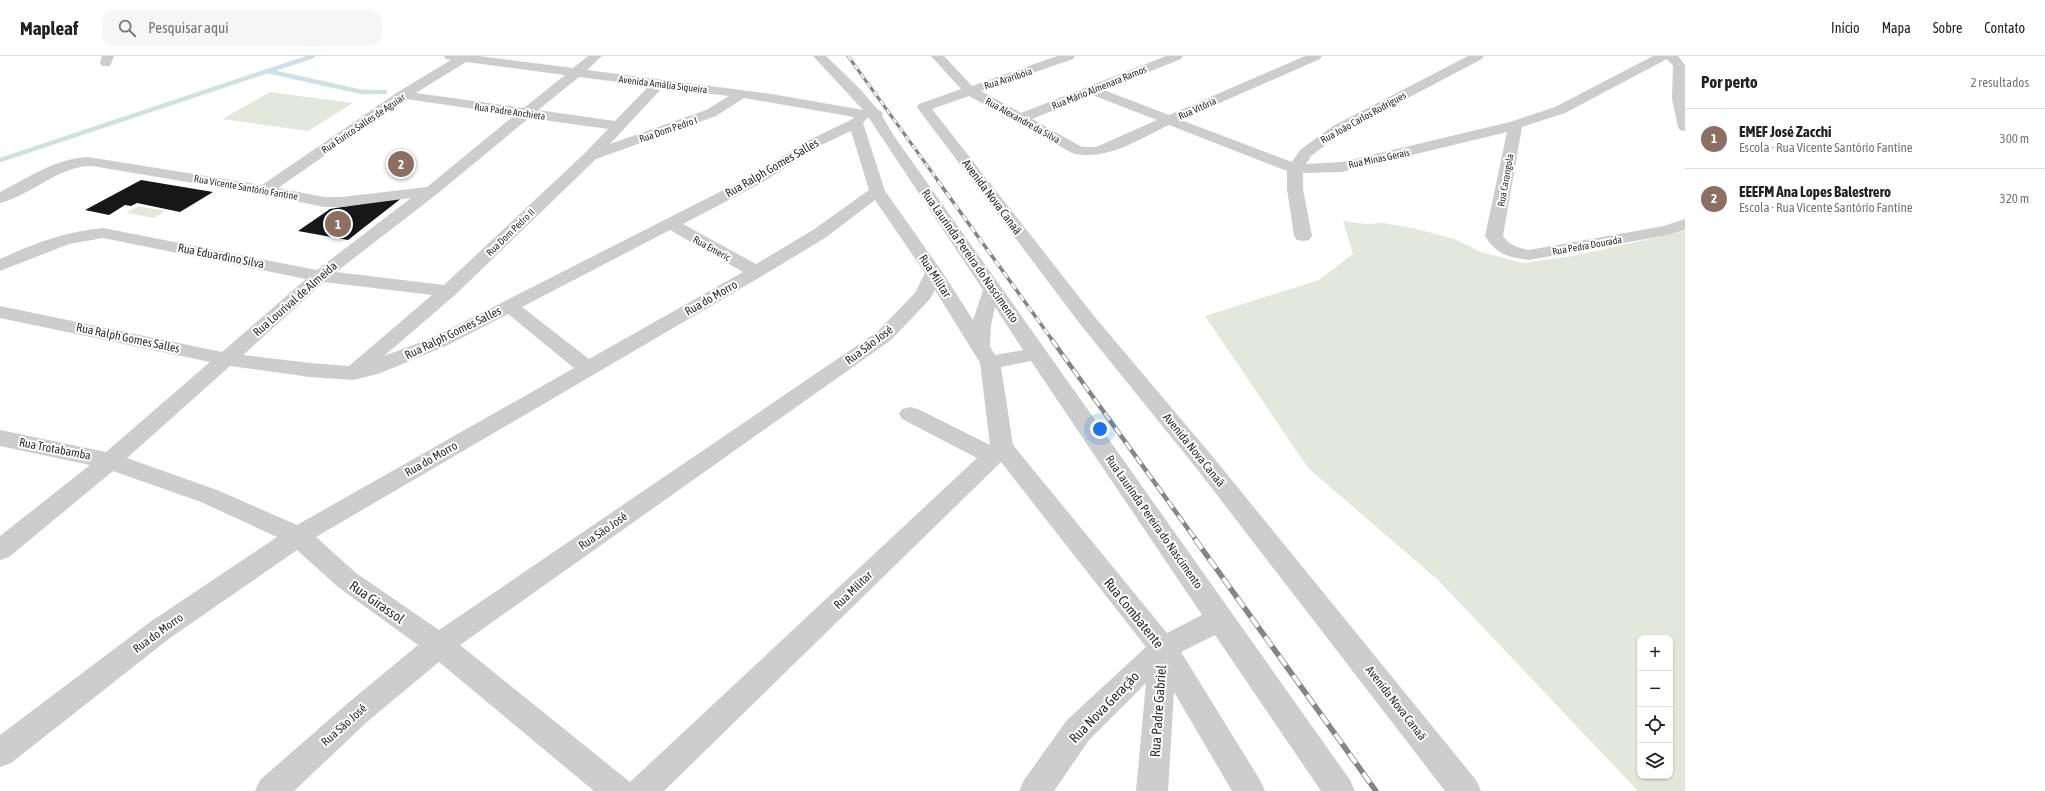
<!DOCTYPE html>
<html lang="pt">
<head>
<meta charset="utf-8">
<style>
	body { margin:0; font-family:"Asap Condensed",sans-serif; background:#f6f6f6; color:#222 }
	.controls { position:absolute; right:12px; bottom:12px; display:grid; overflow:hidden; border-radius:8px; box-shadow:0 1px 3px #0004 }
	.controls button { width:36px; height:36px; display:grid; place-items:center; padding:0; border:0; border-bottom:1px solid #e0e0e0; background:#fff; color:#222; font:20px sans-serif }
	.you { position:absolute; left:1100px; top:373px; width:14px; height:14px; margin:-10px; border:3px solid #fff; border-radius:50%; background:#1a73e8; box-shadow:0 0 0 6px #1a73e833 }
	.badge { display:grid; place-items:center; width:26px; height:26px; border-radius:50%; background:#2563eb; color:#fff; font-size:13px; font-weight:700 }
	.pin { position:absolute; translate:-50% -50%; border:2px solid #fff; box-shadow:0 1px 4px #0006 }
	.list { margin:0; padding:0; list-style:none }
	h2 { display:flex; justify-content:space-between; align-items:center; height:52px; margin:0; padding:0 16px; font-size:17px }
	h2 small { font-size:13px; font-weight:400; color:#767676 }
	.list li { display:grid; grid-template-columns:26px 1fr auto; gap:12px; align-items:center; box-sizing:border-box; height:60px; padding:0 16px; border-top:1px solid #e0e0e0 }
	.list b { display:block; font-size:15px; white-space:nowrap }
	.list p { margin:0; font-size:13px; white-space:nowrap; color:#767676 }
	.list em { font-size:13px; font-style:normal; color:#767676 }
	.icon { flex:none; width:22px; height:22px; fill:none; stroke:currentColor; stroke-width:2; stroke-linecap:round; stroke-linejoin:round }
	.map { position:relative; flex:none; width:1685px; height:735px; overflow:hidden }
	header { display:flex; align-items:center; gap:24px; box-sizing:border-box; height:56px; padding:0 20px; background:#fff; border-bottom:1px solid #e0e0e0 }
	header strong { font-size:19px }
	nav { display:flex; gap:22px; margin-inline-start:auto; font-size:14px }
	.search { width:280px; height:36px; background:#f6f6f6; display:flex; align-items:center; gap:10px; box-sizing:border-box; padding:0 14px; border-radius:12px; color:#767676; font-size:15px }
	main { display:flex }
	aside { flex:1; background:#fff }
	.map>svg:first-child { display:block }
	.green { fill:#e4e8dc; fill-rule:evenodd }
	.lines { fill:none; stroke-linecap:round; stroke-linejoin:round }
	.stream { stroke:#cde1e9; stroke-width:4.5 }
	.building { fill:#171717 }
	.minor { fill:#cdcdcd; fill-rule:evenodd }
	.rail-far3-casing { stroke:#858585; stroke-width:3 }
	.rail-far2-casing { stroke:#858585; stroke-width:3.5 }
	.rail-far1-casing { stroke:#858585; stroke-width:4.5 }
	.rail-casing { stroke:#858585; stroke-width:5.5 }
	.rail-far3 { stroke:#fff; stroke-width:2; stroke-dasharray:5.5; stroke-linecap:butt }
	.rail-far2 { stroke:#fff; stroke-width:2.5; stroke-dasharray:7; stroke-linecap:butt }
	.rail-far1 { stroke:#fff; stroke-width:3; stroke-dasharray:9; stroke-linecap:butt }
	.rail { stroke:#fff; stroke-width:4; stroke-dasharray:12; stroke-linecap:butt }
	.labels { text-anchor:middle; stroke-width:4; stroke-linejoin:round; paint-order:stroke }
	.far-street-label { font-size:10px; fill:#303030; stroke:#fff }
	.street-label { font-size:12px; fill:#303030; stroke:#fff }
	.near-street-label { font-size:14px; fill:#303030; stroke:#fff }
</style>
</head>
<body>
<header>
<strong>Mapleaf</strong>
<div class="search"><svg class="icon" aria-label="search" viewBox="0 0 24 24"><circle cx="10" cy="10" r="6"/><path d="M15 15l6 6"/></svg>Pesquisar aqui</div>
<nav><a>Início</a><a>Mapa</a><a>Sobre</a><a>Contato</a></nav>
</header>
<main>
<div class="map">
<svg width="1685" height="735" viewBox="0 0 1685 735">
	<rect width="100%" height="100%" fill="#fff"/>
	<path class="green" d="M270,36L353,47L308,75L222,63Z
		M138,150L165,155L154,162L126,157Z
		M1343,165L1365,168L1383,167L1417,173L1457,184L1481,196L1523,207L1573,200L1685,175V735H1638L1438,524L1308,412L1205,260L1319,224L1353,198ZM1640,582H1670V720H1640Z"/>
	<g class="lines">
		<path class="stream" d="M267,15L362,36H385
			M0,104L313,0"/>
	</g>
	<path class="building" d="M141,124L213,136L180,156L137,147L131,150L125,149L109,159L85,154Z
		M403,141L348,184L298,175L330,153Z"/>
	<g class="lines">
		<path class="minor" d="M102,0H114L110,10H102L100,7Z
			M444,0H479L573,12L588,0H602L587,14L772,38L863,54L813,0H826L861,34L878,54L881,55L883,58L882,60L894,80L1350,724L1355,735H1321L1215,579L1181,596L1260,724L1265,735H1232L1174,636L1168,735H1136L1146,627L1089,684L1054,735H1019L1024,724L1067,664L1146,591L1001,406L664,735H594L439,606L368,665L294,735H255L260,724L348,647L418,589L338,531L297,494L170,582L11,707L0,711V679L150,566L277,481L201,446L113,415L9,501L0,504V480L90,409L0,390V374L106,396L210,306L0,262V250L222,296L306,223L103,182L69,188L0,215V203C33,188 66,175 103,172L317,214L411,142L342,151H324L265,139L92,110C57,110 33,139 0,147V136C28,122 56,102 88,101L262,129L398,36L451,4L446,3ZM466,6L565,19L524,52L416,37ZM579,21L649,30L615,65L538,54ZM662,32L729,40L706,54L610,88ZM744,42L854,61L851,64L809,84L751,120L432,282L384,300L455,239L596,103L716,60ZM406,43L515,59L427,131L342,141H324L278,132ZM529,62L608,73L585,97L444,229L336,216L437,138ZM867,62H869L983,234L973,264L943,217L885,135L863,67ZM851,75L869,134L813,174L756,208L683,168L763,126L819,90ZM875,144L925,217L915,237L877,276L439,574L356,517L316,481L762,220L825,182ZM670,174L743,216L589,303L522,251ZM324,226L432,239L349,310L310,307L243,299ZM935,234L980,307L990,389L918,353L910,351L902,353L899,358L902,363L977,402L630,726L460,589L891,284L930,243ZM995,251L1023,294L995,299L990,291L991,269ZM508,258L574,312L297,469L217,434L127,402L230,310L310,321L353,324L378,318L446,290ZM1031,305L1202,559L1167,577L1013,389L1001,311Z
			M931,0H944L972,30L1057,0H1075L1073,3L981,35L1021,57L1166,0H1183L1181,3L1104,34L1169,59L1305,0H1322L1320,3L1181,64L1292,106L1300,94L1333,70L1468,0H1484L1482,3L1343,76L1311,100L1306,108L1342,106L1510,66L1555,51L1653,0H1678L1685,9V75L1680,74L1678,71L1672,43L1673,10L1667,3L1565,57L1522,71L1503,180C1509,189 1518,192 1529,194L1664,170L1685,163V174L1668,179L1529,204C1508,201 1497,199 1485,180L1507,76L1342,116L1303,117V133L1312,180L1309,184L1303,185L1297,184L1294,180L1287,133V115L1169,69C1139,83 1106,106 1072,97L969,40L932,53L1094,260L1213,401L1476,724L1481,735H1445L1197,413L1080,268L919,54L917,51L919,48L961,33ZM1092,39L1157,64L1096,91H1082L1032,63Z"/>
		<g class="rail-far3-casing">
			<path id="rail-far3" d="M848,0L939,126"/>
		</g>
		<g class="rail-far2-casing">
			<path id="rail-far2" d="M938,125L1053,285"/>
		</g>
		<g class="rail-far1-casing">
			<path id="rail-far1" d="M1052,284L1196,484"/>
		</g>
		<g class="rail-casing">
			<path id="rail" d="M1195,483L1376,735"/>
		</g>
		<use href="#rail-far3" class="rail-far3"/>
		<use href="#rail-far2" class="rail-far2"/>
		<use href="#rail-far1" class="rail-far1"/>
		<use href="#rail" class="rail"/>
	</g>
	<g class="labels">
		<g class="far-street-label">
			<text transform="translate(1008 22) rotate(-18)" y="4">Rua Araribóia</text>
			<text transform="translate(663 28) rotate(7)" y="4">Avenida Amália Siqueira</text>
			<text transform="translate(1099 31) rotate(-22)" y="4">Rua Mário Almenara Ramos</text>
			<text transform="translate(1197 52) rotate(-24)" y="4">Rua Vitória</text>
			<text transform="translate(510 55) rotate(8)" y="4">Rua Padre Anchieta</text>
			<text transform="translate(1363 61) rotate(-29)" y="4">Rua João Carlos Rodrigues</text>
			<text transform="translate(1023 64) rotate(29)" y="4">Rua Alexandre da Silva</text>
			<text transform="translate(363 67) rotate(-34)" y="4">Rua Eurico Salles de Aguiar</text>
			<text transform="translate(668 73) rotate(-19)" y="4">Rua Dom Pedro I</text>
			<text transform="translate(1379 102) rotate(-12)" y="4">Rua Minas Gerais</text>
			<text transform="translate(1505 124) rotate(-80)" y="4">Rua Carangola</text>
			<text transform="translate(246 131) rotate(10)" y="4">Rua Vicente Santório Fantine</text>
			<text transform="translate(510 176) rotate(-44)" y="4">Rua Dom Pedro II</text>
			<text transform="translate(1587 189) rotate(-10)" y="4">Rua Pedra Dourada</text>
			<text transform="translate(712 192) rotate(29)" y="4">Rua Emeric</text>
		</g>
		<g class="street-label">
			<text transform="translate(772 112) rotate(-30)" y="4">Rua Ralph Gomes Salles</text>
			<text transform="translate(992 141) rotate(53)" y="4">Avenida Nova Canaã</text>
			<text transform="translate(221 200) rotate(11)" y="4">Rua Eduardino Silva</text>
			<text transform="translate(970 200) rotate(55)" y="4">Rua Laurinda Pereira do Nascimento</text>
			<text transform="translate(935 220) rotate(57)" y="4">Rua Militar</text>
			<text transform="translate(711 242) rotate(-30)" y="4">Rua do Morro</text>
			<text transform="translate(295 243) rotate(-41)" y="4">Rua Lourival de Almeida</text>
			<text transform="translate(453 277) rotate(-26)" y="4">Rua Ralph Gomes Salles</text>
			<text transform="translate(128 282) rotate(12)" y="4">Rua Ralph Gomes Salles</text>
			<text transform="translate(869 289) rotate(-37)" y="4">Rua São José</text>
			<text transform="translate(55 393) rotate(11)" y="4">Rua Trotabamba</text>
			<text transform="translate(1194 394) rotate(51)" y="4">Avenida Nova Canaã</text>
			<text transform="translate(431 403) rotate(-30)" y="4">Rua do Morro</text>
			<text transform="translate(1154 466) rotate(55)" y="4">Rua Laurinda Pereira do Nascimento</text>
			<text transform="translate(603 475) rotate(-35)" y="4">Rua São José</text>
			<text transform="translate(853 534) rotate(-44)" y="4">Rua Militar</text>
			<text transform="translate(158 577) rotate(-36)" y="4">Rua do Morro</text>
			<text transform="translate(1396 647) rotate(52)" y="4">Avenida Nova Canaã</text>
			<text transform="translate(344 669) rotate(-42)" y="4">Rua São José</text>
		</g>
		<g class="near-street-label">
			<text transform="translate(377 546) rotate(35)" y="5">Rua Girassol</text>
			<text transform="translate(1134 557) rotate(51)" y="5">Rua Combatente</text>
			<text transform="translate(1104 651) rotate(-46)" y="5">Rua Nova Geração</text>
			<text transform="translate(1158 655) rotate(-86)" y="5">Rua Padre Gabriel</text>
		</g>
	</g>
</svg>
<div class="controls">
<button>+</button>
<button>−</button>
<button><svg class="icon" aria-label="locate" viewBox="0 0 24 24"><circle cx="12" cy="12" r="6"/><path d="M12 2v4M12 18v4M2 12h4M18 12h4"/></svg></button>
<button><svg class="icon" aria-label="layers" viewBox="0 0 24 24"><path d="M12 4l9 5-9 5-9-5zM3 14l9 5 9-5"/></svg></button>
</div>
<div class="you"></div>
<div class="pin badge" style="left:338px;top:168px;background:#8d6e63">1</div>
<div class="pin badge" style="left:401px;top:108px;background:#8d6e63">2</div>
</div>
<aside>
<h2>Por perto<small>2 resultados</small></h2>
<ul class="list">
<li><span class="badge" style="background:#8d6e63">1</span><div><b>EMEF José Zacchi</b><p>Escola · Rua Vicente Santório Fantine</p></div><em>300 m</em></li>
<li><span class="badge" style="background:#8d6e63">2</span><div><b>EEEFM Ana Lopes Balestrero</b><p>Escola · Rua Vicente Santório Fantine</p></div><em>320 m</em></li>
</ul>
</aside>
</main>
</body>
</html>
